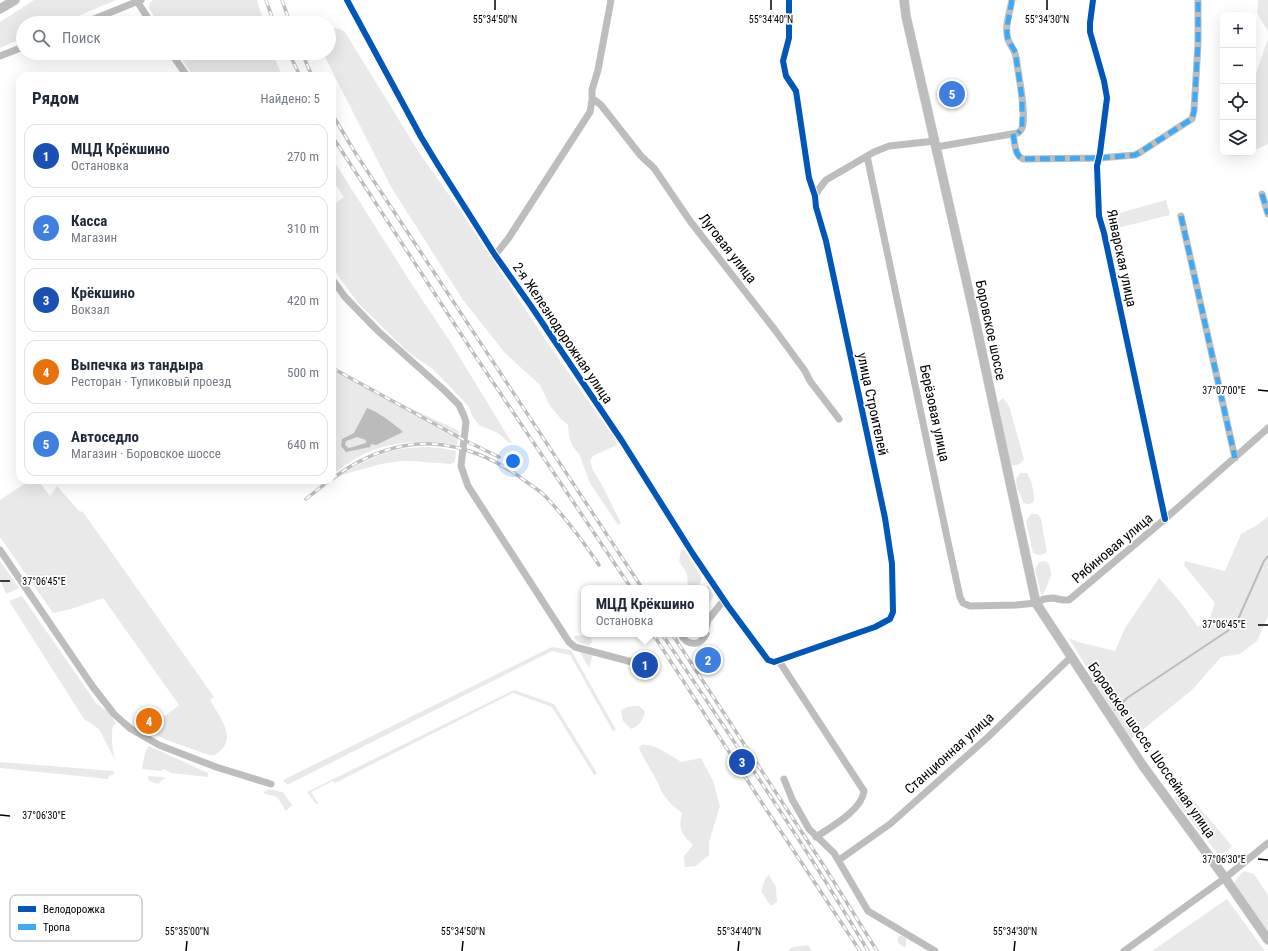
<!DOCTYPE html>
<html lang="ru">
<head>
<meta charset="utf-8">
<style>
	body { margin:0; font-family:"Roboto Condensed",sans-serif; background:#f6f6f7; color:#1f2937 }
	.controls { position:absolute; right:12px; top:12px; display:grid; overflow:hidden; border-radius:8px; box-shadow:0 4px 16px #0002 }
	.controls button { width:36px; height:36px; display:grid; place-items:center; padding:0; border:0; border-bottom:1px solid #e0e1e3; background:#fff; color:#1f2937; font:20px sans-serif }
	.you { position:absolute; left:513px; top:461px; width:14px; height:14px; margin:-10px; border:3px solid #fff; border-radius:50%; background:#1a73e8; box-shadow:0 0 0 6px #1a73e833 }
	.badge { display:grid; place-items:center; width:26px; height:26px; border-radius:50%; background:#595959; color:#fff; font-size:13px; font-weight:700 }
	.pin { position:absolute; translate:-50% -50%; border:2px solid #fff; box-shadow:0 1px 4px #0006 }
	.popup { position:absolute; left:581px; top:585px; width:128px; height:52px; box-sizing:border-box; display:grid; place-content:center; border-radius:8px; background:#fff; filter:drop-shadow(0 1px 3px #0005); font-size:13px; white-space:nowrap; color:#747a83 }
	.popup b { font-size:15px; color:#1f2937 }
	.popup::after { content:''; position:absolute; left:50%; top:100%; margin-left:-8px; border:8px solid transparent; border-top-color:#fff }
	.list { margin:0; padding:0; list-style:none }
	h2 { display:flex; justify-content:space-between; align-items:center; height:52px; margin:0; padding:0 16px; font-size:17px }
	h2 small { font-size:13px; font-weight:400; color:#747a83 }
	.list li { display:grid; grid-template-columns:26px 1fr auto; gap:12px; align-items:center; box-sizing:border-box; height:64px; margin:0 8px 8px; padding:0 8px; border:1px solid #e0e1e3; border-radius:12px }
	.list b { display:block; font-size:15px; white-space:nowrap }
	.list p { margin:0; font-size:13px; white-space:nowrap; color:#747a83 }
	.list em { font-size:13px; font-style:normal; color:#747a83 }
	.icon { flex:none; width:22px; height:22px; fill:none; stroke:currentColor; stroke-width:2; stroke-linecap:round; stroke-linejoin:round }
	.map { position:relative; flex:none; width:1268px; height:951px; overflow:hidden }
	.search { position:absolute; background:#fff; box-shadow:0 4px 16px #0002; left:16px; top:16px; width:320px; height:44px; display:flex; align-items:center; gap:10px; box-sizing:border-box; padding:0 14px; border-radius:22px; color:#747a83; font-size:15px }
	.panel { position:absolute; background:#fff; box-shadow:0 4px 16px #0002; left:16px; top:72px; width:320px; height:412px; border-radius:12px }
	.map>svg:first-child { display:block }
	.green { fill:#e9e9e9 }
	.water { fill:#bbb; fill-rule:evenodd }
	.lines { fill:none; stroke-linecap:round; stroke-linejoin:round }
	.stream { stroke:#bbb; stroke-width:2 }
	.major-casing { stroke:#dbdbdb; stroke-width:10 }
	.minor { stroke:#bdbdbd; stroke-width:7 }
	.major { stroke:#bdbdbd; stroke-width:9 }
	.rail-casing { stroke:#bdbdbd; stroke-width:3.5 }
	.rail { stroke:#fff; stroke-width:2; stroke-dasharray:6; stroke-linecap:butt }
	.quiet { stroke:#3fa9f5; stroke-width:5; stroke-dasharray:10 5; stroke-linecap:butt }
	.cycleway-casing { stroke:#fff; stroke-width:8 }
	.cycleway { stroke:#0057b8; stroke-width:6 }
	.ticks { fill:none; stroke:#000; stroke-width:1.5 }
	.labels { text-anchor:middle; stroke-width:3.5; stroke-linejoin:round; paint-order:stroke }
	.street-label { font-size:14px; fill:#000; stroke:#fff }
	.key { fill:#fff; stroke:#b2b2b2; stroke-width:1 }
	.key-label { font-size:11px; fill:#000 }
	.ticks-label { font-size:10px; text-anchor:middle; fill:#000; stroke:#fff; stroke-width:3.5; stroke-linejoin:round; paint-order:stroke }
</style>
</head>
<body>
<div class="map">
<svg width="1268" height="951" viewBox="0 0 1268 951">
	<rect width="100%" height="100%" fill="#fff"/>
	<path class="green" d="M34,0H116L62,23H23V38L0,48V22Z
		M153,0H257L264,23H158L149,8V4Z
		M1258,0H1268V31L1257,13Z
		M329,27L340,29L345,32L418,151L461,212L545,339L614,438L617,445L593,456L590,461L593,470L602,485L621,523L618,525L590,483L579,454L573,447L569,437L568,425L561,419L550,406L540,385L505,353L463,300L391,187L323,53H329Z
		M1268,39V144L1255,150H1253V82Z
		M178,53H273L282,76H193Z
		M332,158L411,283L451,343L512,443L508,442L498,433L479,425L472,416L469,407L434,370L408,352L358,303L332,267V206L344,197L332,179Z
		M1166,200L1170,215L1109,230L1105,217Z
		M332,371L459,431L457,445C425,439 389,441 360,456C349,462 343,468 332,474Z
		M1003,398L1009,406L1024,459C1021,464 1017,466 1011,465L998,402Z
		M429,447L441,448L456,451L455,462L450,464C435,463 419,461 403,461C380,463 358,470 336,477C358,465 381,451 407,448C414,447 422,447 429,447Z
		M1020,473H1027C1032,482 1034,490 1034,501C1031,504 1028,505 1024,503L1017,488L1016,479Z
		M30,480H38L50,496L57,486L79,511L83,512L214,697L210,700C218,715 237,736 220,751C215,756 212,756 206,754L164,739L149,731L159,727V724L157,722L179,705L103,598L71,609L53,613L0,537V500Z
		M1031,514H1038L1041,519L1047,552C1042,555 1039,556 1033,553L1026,521Z
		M1268,516V616L1257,641L1240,654L1221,657L1193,689L1130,740L1069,638L1078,642L1115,651L1125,628L1159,578L1182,604L1198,627L1210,617L1215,603L1184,565L1185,561L1225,571L1241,534L1259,524Z
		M684,549L702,578L698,588H688L687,574L679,561L681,550Z
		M0,561L19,588L6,594L0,579Z
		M1045,561L1049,564C1050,568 1051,572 1051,575C1050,577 1045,593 1043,594H1041L1035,570L1039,562Z
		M708,585L714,596L710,601L706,608V598L709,593L705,588Z
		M22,596L96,703L107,711L112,717L116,724L113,725C111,736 112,749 115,760L99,729L84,719L9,601Z
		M587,635L591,638L592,642L589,646L577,642L574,638V636Z
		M552,647L571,650L616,730L613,731L570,655L552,651L289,784H287L283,781L285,779Z
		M580,652L593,654L589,668Z
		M514,690L554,704L597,773L594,775L552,707L513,693L335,783L333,781L311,792L318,803L316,804L307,792Z
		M635,706H639L645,711C643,721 640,725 631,729L623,721L621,710L628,707Z
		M642,745C654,743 671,756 681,762L701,758L713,781L720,806L709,842V855L696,866L685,867L684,856L693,845C681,834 678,829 682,813L672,805L662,793L658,783L641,753L639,748Z
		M149,746L208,773V777L171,773L164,769L161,771L143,769L142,768C144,761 144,751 149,746Z
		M0,762L114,771V774L109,776L108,779L0,768Z
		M148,776L161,777L166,778L161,781L158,784L148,780Z
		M269,789L283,792L292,805L286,811L277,797L263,793Z
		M1181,792L1188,794L1232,846L1226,852L1218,854L1178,804L1174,798Z
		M1244,871L1254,874L1268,895V933L1234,884L1237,878Z
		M769,875L776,887L777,902L771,906L761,891L766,877Z
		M1227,899L1265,951H1152Z
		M899,936H902L906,938V946L904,947L899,944L897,939Z
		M808,945L812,951H787L793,947Z"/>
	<path class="water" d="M367,408C380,413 393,423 403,432L376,445L371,444L370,447L346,452L341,446L342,439L354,433ZM357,437L366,440V443L349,448L345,445L346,441Z"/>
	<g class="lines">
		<path class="stream" d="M1115,710L1127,698L1235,626L1264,561L1268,556"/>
		<g class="major-casing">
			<path id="major" d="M904,0L906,16L971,301L1036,603L1143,766L1225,878L1268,940
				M0,9L15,0"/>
		</g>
		<path class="minor" d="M347,0L421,137L438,165L495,255L531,306L622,441L693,554L728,606L768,660L774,662L875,627L890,619L893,612L892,564L885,518L826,241L816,207L815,196L809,178L796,91L786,76L783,61L789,38V0
			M1093,0L1090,23V32L1104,81L1107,98L1100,153L1097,166L1099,216L1104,233L1165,519
			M137,1L151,23
			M84,23L141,0
			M171,53L187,76
			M0,56L23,47
			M592,98L601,105L641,156L654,168L690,221L775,330L805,371L810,381L839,419
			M1013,134C1015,142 1014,155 1023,159L1099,158L1135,155L1139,153L1187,122L1192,119L1194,111L1198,44V0
			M936,147L1018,133C1020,131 1021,131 1022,128C1027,115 1018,73 1016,57C1015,50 1010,46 1008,39C1004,27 1010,12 1012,0
			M867,156L948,542L960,597L963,603L970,606L1016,605L1036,603L1044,599L1053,598L1063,600H1069L1165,519L1268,428
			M1262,194L1268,214
			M815,196L819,189L826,180L874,152L889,146L935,141
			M1181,216L1235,458
			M495,255L508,239L590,112L592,100V90L598,70L611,0
			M332,279L345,297L378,331L444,390L459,405L464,416L466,422L461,466L468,486L569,642L575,647L636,663L642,668
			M0,550L93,687L114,714L124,723L131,729L159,745L216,767L271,784
			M706,628L708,620L724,600
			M681,634C686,646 701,647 706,634
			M779,661L864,791C862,810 831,827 816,837
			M784,779L792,799L809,829L834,853L868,911L935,951
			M839,860L890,824L988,737L1071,657
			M1124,951L1225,878L1268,843"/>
		<use href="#major" class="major"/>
		<g class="rail-casing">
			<path id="rail" d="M266,0L274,23
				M282,0L290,23
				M289,53L300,76
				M302,53L312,76
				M332,114L356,154L642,588
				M332,136L474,354L631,588
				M332,368L464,440L499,457
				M332,479C353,463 377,451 403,446C448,437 493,456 528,483C534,487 540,491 545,496C565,517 583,541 599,565
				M306,499L330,480
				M653,634L762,803L860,951
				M662,634C732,739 804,843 868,951
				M672,634L824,866L877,951"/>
		</g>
		<use href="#rail" class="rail"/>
		<path class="quiet" d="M1012,0L1007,27V34L1008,40L1016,53V57L1022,98V129L1018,133
			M1013,134C1015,142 1014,155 1023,159L1099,158L1135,155L1139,153L1187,122L1192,119L1194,111L1198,44V0
			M1262,194L1268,214
			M1181,216L1235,458"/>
		<g class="cycleway-casing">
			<path id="cycleway" d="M347,0L421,137L438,165L495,255L531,306L622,441L693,554L728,606L768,660L774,662L875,627L890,619L893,612L892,564L885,518L826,241L816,207L815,196L809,178L796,91L786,76L783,61L789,38V0
				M1093,0L1090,23V32L1104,81L1107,98L1100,153L1097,166L1099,216L1104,233L1165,519"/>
		</g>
		<use href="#cycleway" class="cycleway"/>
	</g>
	<path class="ticks" d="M495,10V0M771,10V0M1047,10V0M1258,390L1268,391M0,581H10M1258,625H1268M0,815L10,816M1258,859L1268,860M186,951L187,941M462,951L463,941M738,951L739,941M1014,951L1015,941"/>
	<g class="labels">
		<g class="street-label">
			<text transform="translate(728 248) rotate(52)" y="5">Луговая улица</text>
			<text transform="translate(1122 258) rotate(78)" y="5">Январская улица</text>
			<text transform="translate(991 330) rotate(78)" y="5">Боровское шоссе</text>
			<text transform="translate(563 333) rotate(56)" y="5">2-я Железнодорожная улица</text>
			<text transform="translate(873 404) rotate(78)" y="5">улица Строителей</text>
			<text transform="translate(935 413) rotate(78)" y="5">Берёзовая улица</text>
			<text transform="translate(1112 548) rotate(-40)" y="5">Рябиновая улица</text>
			<text transform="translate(1152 750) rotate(55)" y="5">Боровское шоссе, Шоссейная улица</text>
			<text transform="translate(949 753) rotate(-42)" y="5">Станционная улица</text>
		</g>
	</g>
	<rect x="10" y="895" width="132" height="46" rx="6" class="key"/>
	<rect x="18" y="906" width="18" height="6" fill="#0057b8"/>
	<rect x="18" y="924" width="18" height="6" fill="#3fa9f5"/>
	<g class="key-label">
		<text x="43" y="913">Велодорожка</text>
		<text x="43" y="931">Тропа</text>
	</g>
	<g class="ticks-label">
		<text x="495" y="23">55°34'50"N</text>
		<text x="771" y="23">55°34'40"N</text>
		<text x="1047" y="23">55°34'30"N</text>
		<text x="1224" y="394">37°07'00"E</text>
		<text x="44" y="585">37°06'45"E</text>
		<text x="1224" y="628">37°06'45"E</text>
		<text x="44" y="819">37°06'30"E</text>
		<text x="1224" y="863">37°06'30"E</text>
		<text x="187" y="935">55°35'00"N</text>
		<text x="463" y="935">55°34'50"N</text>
		<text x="739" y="935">55°34'40"N</text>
		<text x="1015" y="935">55°34'30"N</text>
	</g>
</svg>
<div class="controls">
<button>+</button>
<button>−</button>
<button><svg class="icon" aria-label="locate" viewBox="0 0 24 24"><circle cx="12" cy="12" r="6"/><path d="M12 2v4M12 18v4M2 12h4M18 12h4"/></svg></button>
<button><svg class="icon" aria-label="layers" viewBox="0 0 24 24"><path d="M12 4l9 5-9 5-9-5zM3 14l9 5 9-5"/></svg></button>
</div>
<div class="you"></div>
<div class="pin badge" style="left:645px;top:665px;background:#1a4fb4">1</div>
<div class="popup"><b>МЦД Крёкшино</b>Остановка</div>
<div class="pin badge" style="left:708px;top:660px;background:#3f7fe0">2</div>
<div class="pin badge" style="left:742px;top:762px;background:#1a4fb4">3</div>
<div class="pin badge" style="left:149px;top:721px;background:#e8710a">4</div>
<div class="pin badge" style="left:952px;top:94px;background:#3f7fe0">5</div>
<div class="search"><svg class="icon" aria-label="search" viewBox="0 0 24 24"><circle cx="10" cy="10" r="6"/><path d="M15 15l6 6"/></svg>Поиск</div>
<section class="panel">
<h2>Рядом<small>Найдено: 5</small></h2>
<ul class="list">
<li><span class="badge" style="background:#1a4fb4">1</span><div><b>МЦД Крёкшино</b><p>Остановка</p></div><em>270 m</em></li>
<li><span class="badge" style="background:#3f7fe0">2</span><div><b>Касса</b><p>Магазин</p></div><em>310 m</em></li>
<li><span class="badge" style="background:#1a4fb4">3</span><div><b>Крёкшино</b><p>Вокзал</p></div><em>420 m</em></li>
<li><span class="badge" style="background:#e8710a">4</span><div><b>Выпечка из тандыра</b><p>Ресторан · Тупиковый проезд</p></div><em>500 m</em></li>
<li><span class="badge" style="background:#3f7fe0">5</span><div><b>Автоседло</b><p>Магазин · Боровское шоссе</p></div><em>640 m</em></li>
</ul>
</section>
</div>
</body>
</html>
